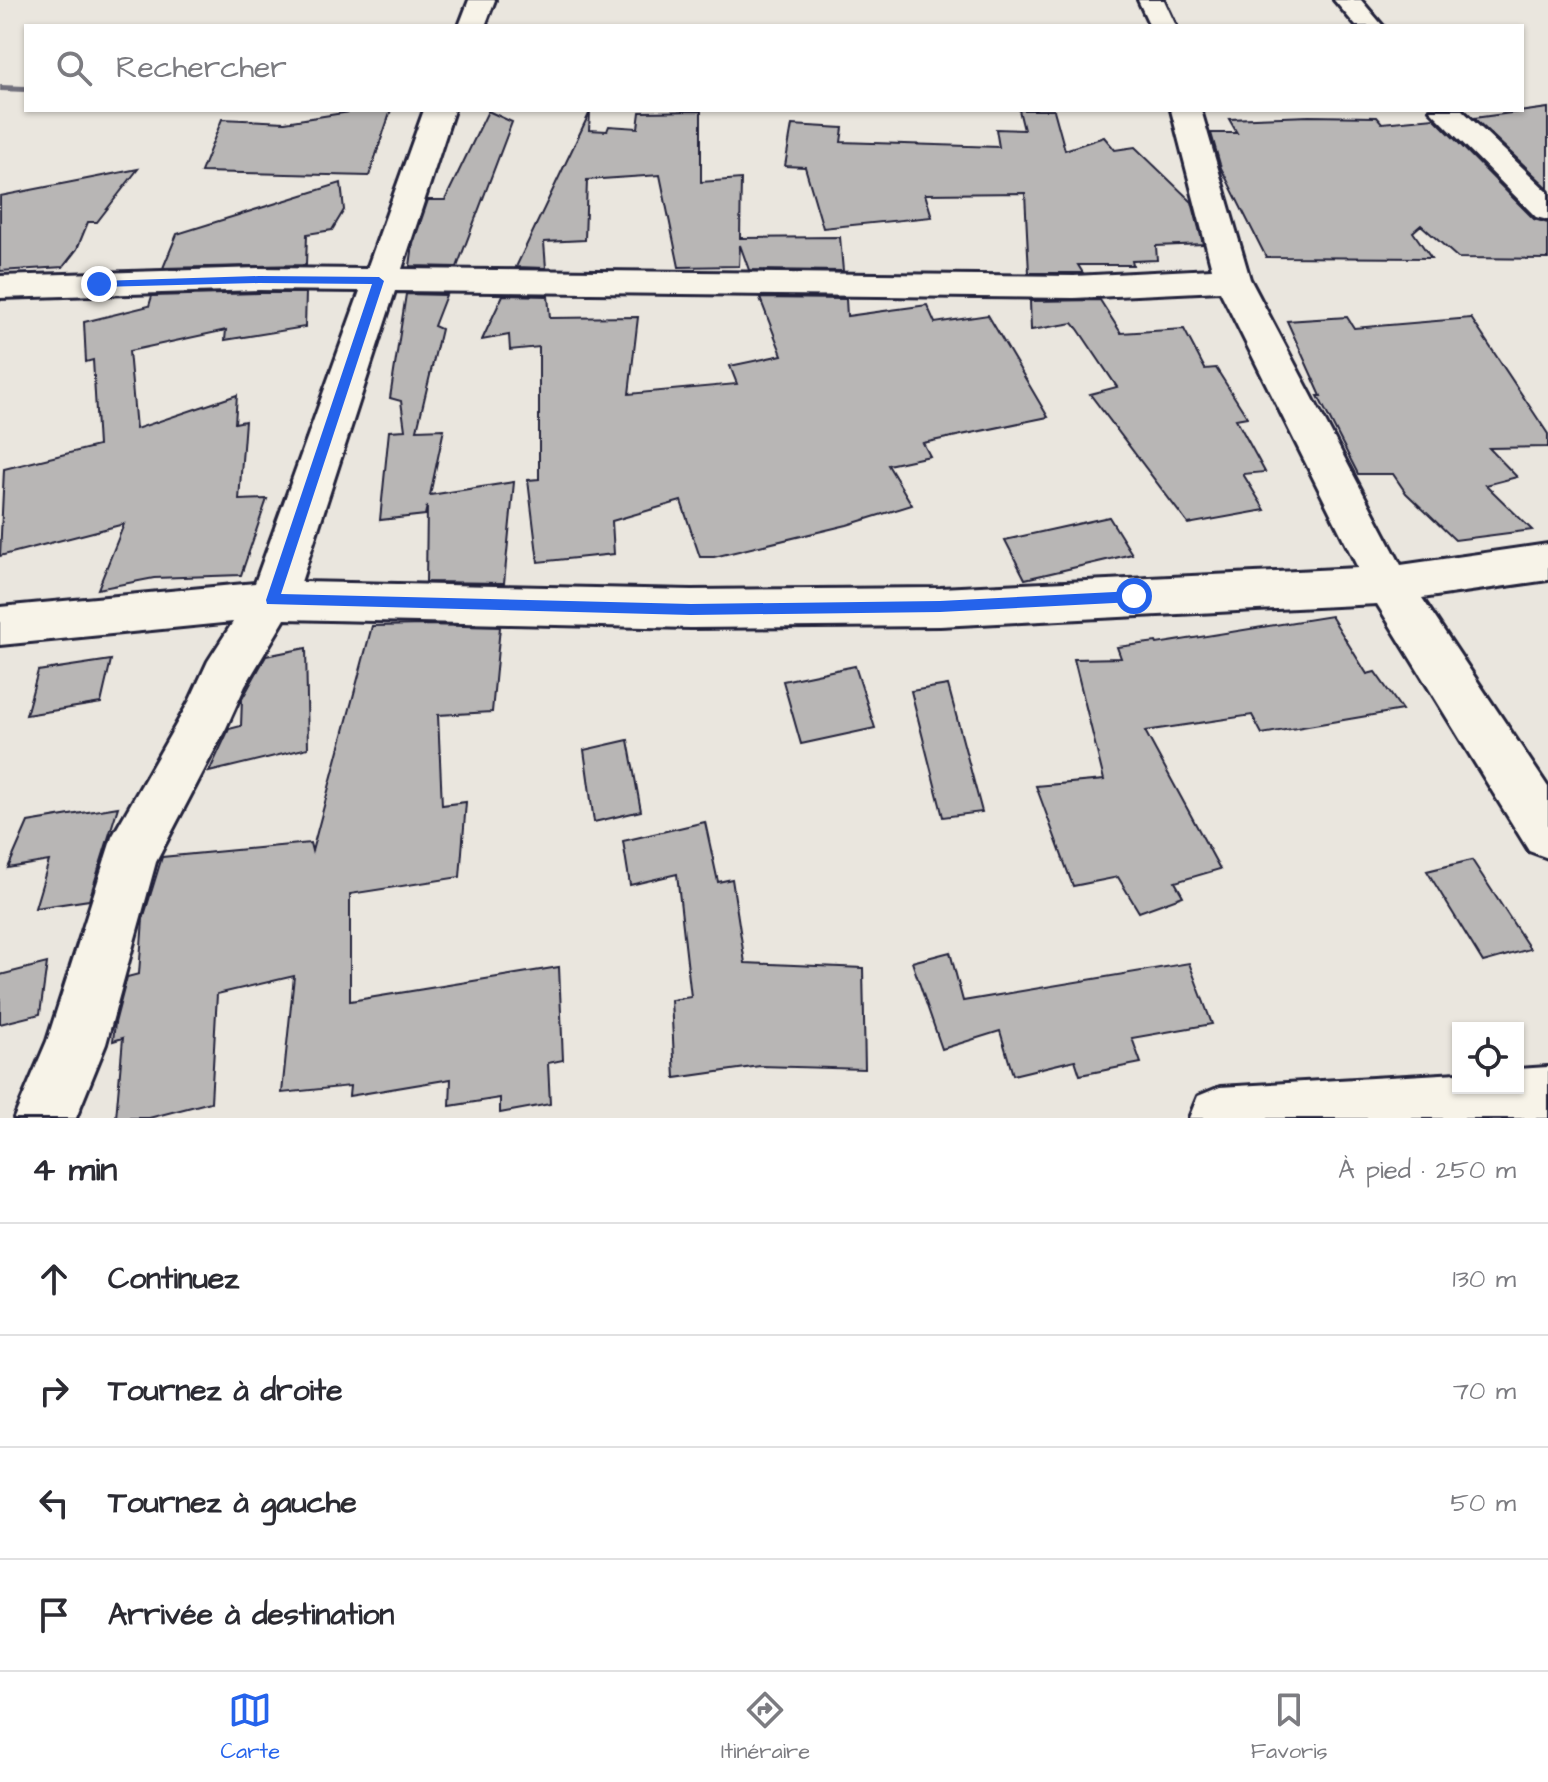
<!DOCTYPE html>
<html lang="fr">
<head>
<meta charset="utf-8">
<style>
	body { margin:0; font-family:"Architects Daughter",sans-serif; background:#f7f7f7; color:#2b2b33 }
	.controls { position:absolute; right:24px; bottom:24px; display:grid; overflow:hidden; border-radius:0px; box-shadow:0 2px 6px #0004 }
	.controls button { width:72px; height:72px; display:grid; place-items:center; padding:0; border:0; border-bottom:2px solid #e1e1e2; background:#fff; color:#2b2b33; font:40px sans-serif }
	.stop { position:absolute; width:24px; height:24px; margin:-18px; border:6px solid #2563eb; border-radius:50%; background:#fff }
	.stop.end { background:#2563eb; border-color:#fff; box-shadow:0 2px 8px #0008 }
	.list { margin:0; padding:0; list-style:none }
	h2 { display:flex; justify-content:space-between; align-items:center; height:104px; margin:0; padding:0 32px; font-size:34px }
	h2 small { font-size:26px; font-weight:400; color:#7c7c81 }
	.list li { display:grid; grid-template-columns:52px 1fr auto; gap:24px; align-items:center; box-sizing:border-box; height:112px; padding:0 32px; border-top:2px solid #e1e1e2 }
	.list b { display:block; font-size:30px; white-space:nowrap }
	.list em { font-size:26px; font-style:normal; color:#7c7c81 }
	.icon { flex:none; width:44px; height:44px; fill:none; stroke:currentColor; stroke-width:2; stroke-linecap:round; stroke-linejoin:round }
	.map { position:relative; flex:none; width:1548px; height:1118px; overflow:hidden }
	.search { position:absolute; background:#fff; box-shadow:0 2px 6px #0004; left:24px; right:24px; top:24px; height:88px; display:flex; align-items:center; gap:20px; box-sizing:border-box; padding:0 28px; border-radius:0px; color:#7c7c81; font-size:30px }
	.sheet { height:552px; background:#fff }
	nav { display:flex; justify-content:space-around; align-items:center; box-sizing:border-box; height:112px; border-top:2px solid #e1e1e2; background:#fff; font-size:22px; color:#7c7c81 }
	nav a { display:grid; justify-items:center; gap:4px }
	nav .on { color:#2563eb }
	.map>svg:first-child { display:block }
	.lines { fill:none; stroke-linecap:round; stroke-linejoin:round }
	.stream { fill:#716f7b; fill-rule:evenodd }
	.building { fill:#b8b6b5; stroke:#22223b; stroke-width:2 }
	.minor-casing { stroke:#22223b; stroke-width:6 }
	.minor { fill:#f7f3e8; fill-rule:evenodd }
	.route { fill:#2563eb }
</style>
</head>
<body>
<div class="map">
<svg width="1548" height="1118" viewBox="0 0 1548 1118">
	<rect width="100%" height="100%" fill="#eae6de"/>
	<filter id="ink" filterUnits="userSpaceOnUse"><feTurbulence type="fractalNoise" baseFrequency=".0125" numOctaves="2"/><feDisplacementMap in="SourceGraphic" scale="16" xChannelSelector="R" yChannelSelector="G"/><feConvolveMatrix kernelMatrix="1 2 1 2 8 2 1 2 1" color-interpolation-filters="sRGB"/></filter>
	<g filter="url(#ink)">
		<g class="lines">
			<path class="stream" d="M0,85L26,86V92L0,91Z"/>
		</g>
		<path class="building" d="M1548,108V188L1474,118Z
			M391,110L369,176L201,172L222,119L285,122L356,111Z
			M1019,110H1054L1065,150L1104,137L1115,150L1135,147L1192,202L1203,244L1156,246L1157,260L1132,261L1133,265H1078L1083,273H1029L1025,193L925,194L932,217L823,228L805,167L785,166L792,125L843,128L841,142L999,147L996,129L1024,130Z
			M488,111L512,122L457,267L410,266L413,244L428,200H445Z
			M701,111V182L741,179L740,238L840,237L843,271L749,270L740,245L739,266L679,267L660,175L587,180L585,240L544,242L546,268L516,267L590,112L589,130L607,131L609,126L638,128L640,112Z
			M1309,116L1377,117L1382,123L1434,118L1534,219L1548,223V259L1458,258L1421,225L1413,232L1431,258L1266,257L1221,168L1211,133H1237L1229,119Z
			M138,169L97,222H88L77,249L63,267L0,271V196Z
			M341,183L344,210L332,230L307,234L306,265L163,268L177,234Z
			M259,293H306L305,327L225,340L226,330L129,351L136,429L237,395L235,423L245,421L239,500L267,499L241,575L154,578L98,589L124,524L0,556L4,469L98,446L93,360L86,362L84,322L149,306L152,296Z
			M406,294L446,295L434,326L441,329L417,430L444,429L430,495L514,482L504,583L426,582L427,506L425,515L380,520L389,431L405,430L401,401L390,398Z
			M503,295L548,296L550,318L638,317L629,394L737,384L730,366L782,355L760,298L846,299L847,316L927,305L935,323L988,315L1048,417L923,443L930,456L888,465L912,505L847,525L714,557H700L681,501L612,521L614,554L538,562L528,480L539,479V347L510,350L509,335L482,340Z
			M1100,300L1121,333L1184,329L1205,369L1216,368L1247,417L1236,419L1265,472L1243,474L1265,510L1188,524L1090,394L1117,387L1078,329L1073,323L1031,330L1030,301Z
			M1347,317L1354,328L1471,318L1548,434V447L1489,448L1517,477L1486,485L1532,530L1455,540L1406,493L1393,474H1358L1318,396H1321L1287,321Z
			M1109,517L1132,554L1025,579L1005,540Z
			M1331,616L1367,674L1375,672L1402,710L1262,734L1252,715L1145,731L1220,869L1175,882L1183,896L1139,912L1118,877L1073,886L1036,786L1104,780L1074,659L1121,658L1117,647L1156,642L1157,644Z
			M426,625L500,627L492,712L438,715L442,805L466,802L460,877L350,894V1001L559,967L563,1060L548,1063L550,1104L500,1113V1098L450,1106L451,1079L349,1096L350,1086L282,1093L294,976L217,994L211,1102L149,1118H116L123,1038L113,1041L115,1023L127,977L139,974L143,919L162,857L310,843L312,851L372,626Z
			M306,648L308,748L209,772L229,729L241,726L242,699L266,656Z
			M111,660L101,703L26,715L38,671Z
			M855,666L875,728L801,744L783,681Z
			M948,685L982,812L943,817L911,691Z
			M628,740L641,811L594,822L584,750Z
			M118,807L89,900L35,908L49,861L8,868L28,822Z
			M705,822L718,882L732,879L745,963L863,968L865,1069L760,1066L675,1078L671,1000L691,997L677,874L630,885L623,841Z
			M1472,860L1530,949L1483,962L1427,871Z
			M950,952L963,1001L1189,963L1212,1024L1132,1038L1141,1063L1080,1075L1075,1060L1013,1075L1000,1031L942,1049L912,962Z
			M47,963L40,1014L0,1024V975Z"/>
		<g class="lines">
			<g class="minor-casing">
				<path id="minor" d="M469,0H495L485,26H459Z
					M1138,0H1164L1176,26H1150Z
					M1334,0H1361L1383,26H1356Z
					M424,110H454L402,269L1074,276L1212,269L1171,110H1201L1250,279L1401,565L1548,544V580L1422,598L1548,787V858L1529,851L1377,604L940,626L691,628L285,619L245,686L226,728L156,862L106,1044L76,1118H14L47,1041L112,837L190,700L208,661L233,622L0,645V607L255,583L360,291L259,290L0,298V276L259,268L367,269ZM395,291L1074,298L1220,291L1358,568L940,588L691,590L301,582Z
					M1430,110H1462L1548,192V220L1536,217Z
					M1548,1067V1118H1189L1198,1096L1220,1087L1458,1073V1088H1518V1069Z"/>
			</g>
			<use href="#minor" class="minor"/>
		</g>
	</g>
	<path class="route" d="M259,276L379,277L384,281L281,594L691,604L940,601L1134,591L1141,596L1134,602L940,612L691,615L267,604L266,600L372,284L259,283L99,287L94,284L99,281Z"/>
</svg>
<div class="controls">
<button><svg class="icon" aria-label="locate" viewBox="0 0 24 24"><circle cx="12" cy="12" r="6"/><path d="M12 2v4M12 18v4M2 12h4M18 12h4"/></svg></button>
</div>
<div class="stop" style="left:1134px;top:596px"></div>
<div class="stop end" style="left:99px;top:284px"></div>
<div class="search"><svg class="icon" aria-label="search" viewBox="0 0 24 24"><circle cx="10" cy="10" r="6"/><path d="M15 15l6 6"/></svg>Rechercher</div>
</div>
<section class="sheet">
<h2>4 min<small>À pied · 250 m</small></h2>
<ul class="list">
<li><svg class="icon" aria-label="ahead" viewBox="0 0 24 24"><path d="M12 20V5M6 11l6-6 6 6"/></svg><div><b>Continuez</b></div><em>130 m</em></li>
<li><svg class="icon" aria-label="right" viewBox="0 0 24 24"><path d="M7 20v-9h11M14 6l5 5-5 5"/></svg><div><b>Tournez à droite</b></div><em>70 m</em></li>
<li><svg class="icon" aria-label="left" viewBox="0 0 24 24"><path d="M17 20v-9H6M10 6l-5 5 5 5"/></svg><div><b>Tournez à gauche</b></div><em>50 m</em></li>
<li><svg class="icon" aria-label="arrive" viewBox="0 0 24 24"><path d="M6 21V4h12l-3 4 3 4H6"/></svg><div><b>Arrivée à destination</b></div></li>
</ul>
</section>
<nav>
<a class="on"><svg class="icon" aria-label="map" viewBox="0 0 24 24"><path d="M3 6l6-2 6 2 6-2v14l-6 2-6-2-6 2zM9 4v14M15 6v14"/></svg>Carte</a>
<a><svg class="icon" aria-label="directions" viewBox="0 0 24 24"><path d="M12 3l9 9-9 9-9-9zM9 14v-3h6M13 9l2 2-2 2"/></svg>Itinéraire</a>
<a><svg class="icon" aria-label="saved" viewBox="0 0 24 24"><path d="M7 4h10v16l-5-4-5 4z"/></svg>Favoris</a>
</nav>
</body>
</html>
